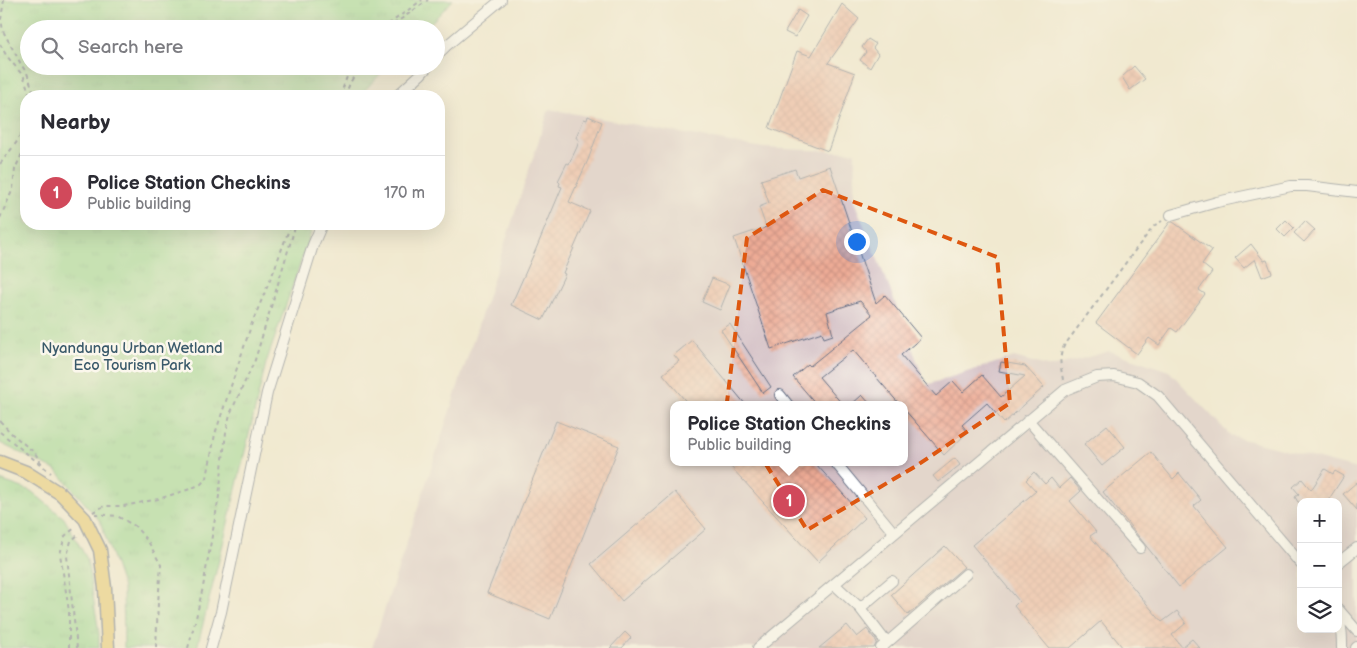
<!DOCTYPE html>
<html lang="en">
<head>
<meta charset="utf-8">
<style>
	body { margin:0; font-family:"Balsamiq Sans",sans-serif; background:#f7f7f7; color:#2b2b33 }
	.controls { position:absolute; right:15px; bottom:15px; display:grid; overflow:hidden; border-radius:10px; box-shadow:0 5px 20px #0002 }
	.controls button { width:45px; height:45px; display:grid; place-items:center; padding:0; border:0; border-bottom:1px solid #e1e1e2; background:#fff; color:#2b2b33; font:25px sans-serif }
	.you { position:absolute; left:856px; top:241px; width:18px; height:18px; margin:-12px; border:4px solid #fff; border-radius:50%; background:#1a73e8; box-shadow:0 0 0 8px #1a73e833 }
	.badge { display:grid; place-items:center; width:32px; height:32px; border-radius:50%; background:#d1495b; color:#fff; font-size:16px; font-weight:700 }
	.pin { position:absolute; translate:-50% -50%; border:2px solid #fff; box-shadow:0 1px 5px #0006 }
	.popup { position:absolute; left:670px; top:401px; width:238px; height:65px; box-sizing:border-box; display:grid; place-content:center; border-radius:10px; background:#fff; filter:drop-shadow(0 1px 4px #0005); font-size:16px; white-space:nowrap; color:#7c7c81 }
	.popup b { font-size:19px; color:#2b2b33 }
	.popup::after { content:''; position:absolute; left:50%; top:100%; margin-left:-10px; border:10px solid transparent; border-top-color:#fff }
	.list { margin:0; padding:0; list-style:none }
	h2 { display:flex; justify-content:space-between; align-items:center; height:65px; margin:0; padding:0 20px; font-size:21px }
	h2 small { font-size:16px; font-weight:400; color:#7c7c81 }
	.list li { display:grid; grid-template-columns:32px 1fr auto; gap:15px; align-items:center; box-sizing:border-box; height:75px; padding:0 20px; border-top:1px solid #e1e1e2 }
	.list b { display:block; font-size:19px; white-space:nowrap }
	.list p { margin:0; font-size:16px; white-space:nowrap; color:#7c7c81 }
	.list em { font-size:16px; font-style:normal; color:#7c7c81 }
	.icon { flex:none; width:28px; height:28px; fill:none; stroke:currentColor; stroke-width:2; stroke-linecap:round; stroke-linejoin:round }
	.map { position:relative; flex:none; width:1357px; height:648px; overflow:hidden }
	.search { position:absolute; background:#fff; box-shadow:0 5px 20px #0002; left:20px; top:20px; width:425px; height:55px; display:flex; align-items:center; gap:12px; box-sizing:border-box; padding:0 18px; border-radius:28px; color:#7c7c81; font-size:19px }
	.panel { position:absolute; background:#fff; box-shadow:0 5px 20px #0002; left:20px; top:90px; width:425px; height:140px; border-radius:20px }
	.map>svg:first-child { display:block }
	.industrial { fill:#d2bec5; fill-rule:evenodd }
	.park { fill:url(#park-tufts); stroke:#588376 }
	.building { fill:url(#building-cross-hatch) }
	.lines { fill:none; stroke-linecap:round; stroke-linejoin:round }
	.minor-casing { stroke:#667086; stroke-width:12 }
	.major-casing { stroke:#667086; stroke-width:15 }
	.path { stroke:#667086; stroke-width:2; stroke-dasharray:4 4; stroke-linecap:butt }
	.minor { stroke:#fff; stroke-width:10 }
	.major { stroke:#e9c769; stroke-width:12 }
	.marked { fill:none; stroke:#de5710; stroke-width:4; stroke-dasharray:10 6; stroke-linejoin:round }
	.labels { text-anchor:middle; stroke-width:5; stroke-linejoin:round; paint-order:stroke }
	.park-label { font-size:15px; fill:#39596a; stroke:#fbf7ec }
</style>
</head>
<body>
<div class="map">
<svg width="1357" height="648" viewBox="0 0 1357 648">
	<defs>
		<pattern id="park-tufts" width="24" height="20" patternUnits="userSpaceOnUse" patternTransform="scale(1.25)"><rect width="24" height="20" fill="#94d78f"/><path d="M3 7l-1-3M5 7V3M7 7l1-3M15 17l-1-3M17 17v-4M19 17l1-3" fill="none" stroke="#7fb97e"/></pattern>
		<pattern id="building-cross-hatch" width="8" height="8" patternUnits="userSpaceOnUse" patternTransform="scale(1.25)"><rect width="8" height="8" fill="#edab95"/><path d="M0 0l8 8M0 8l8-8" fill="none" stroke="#cb9383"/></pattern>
	</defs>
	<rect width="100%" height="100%" fill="#fbf7ec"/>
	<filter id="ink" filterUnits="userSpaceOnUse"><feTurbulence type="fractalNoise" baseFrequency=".02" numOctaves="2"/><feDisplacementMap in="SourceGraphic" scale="10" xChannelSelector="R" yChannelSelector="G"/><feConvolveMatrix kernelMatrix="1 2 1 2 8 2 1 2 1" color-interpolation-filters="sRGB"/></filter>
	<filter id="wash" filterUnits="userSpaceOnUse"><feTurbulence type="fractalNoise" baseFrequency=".0096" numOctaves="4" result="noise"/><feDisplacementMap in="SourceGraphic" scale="20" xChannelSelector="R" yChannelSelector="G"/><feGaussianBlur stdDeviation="1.12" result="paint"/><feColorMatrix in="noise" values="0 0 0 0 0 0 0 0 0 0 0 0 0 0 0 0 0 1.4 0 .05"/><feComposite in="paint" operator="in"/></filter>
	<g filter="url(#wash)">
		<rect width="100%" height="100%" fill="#f1e9d0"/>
		<path class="industrial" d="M549,109L763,148L855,152L854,201L893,297L926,385L1014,357L1051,367L1110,351L1169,371L1231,436L1357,469V648H372ZM674,405H904V462H674ZM1301,502H1338V629H1301Z"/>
		<path class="park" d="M0,0H453L425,29H29V66H388L359,96H26V224H314L266,363L223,544L197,648H124L123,588L100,521L57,471L0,443Z
			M0,480L31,491L64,518L87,559L99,633V648H0Z"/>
		<g id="blocks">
			<path class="building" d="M842,4L859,19L828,63L855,73L828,151L769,128L797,51L811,56Z
				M798,10L807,16L795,37L785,32Z
				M868,39L876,44L873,48L878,54L870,68L860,60L866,52L862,47Z
				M1134,66L1145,79L1130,90L1122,77Z
				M588,116L602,122L588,160L569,202L590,211L563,273L565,274L543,320L511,305L536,249L562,187L559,186L560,183L558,181L567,163L569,164L577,147L579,140L576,138L584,119L587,120Z
				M830,166L876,303L885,295L921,338L901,355L936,396L953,381L963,392L982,375L1001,397L1025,376L999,371L1001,362L1025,366L1044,387L1004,423L987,403L962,425L968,432L944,455L904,409V405H900L853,350L819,377L843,405H817L793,377L808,364L810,366L868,319V318L872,315L860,301L827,312L833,335L824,338L822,332L771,349L734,238L766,227L759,207L769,203L761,180L795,169L798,177Z
				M1286,220L1294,228L1285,237L1277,229Z
				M1305,221L1315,230L1304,242L1294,233Z
				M1173,222L1212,250L1202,264L1212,272L1199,290L1205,294L1177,332L1171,328L1159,345L1149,338L1137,354L1096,323L1170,222Z
				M1251,244L1264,261L1267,260L1272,273L1262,277L1255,259L1244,268L1235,258Z
				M712,278L730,285L720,310L702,302Z
				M730,324L771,387L763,393L721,330Z
				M692,340L746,405H689L663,374L679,361L674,355Z
				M862,395L871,405H851Z
				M556,421L619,446L550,619L487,593Z
				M1107,425L1125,447L1102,466L1084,444Z
				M1151,452L1173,479L1179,473L1201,500L1194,506L1228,547L1179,587L1103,492Z
				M955,458L960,465L938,482L933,476Z
				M736,462H814L865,518L818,562L731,467Z
				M1325,469L1333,474L1335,471L1344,476L1327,502H1298L1295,497L1299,494L1293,487L1302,479L1311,490Z
				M1034,472L1045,484L1051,478L1059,488L1070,478L1081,491L1070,501L1096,532L1090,536L1162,622L1177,611L1186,623L1172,635L1182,647L1192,639L1200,648H1123L1101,621L1070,648H1049L1014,606L1019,601L972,545L1036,491L1026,480Z
				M1357,482V510L1343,494Z
				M675,492L706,529L622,601L591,564Z
				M945,546L964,567L908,615L891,595Z
				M847,625L857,637L867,629L877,642L874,648H819Z
				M625,632L631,638L622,648H610Z"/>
		</g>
	</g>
	<g filter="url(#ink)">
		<use href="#blocks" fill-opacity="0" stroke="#667086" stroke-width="1"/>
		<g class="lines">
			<g class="minor-casing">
				<path id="minor" d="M436,56L446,46L501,0
					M397,96L421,74L428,66
					M1171,215L1217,202L1291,186H1307L1357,192
					M780,395L788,405
					M1028,420L1140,548
					M835,462L894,533
					M1338,563L1357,548
					M834,584L860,608L886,642
					M860,608L892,581
					M1338,609L1357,631
					M1338,616C1342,627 1342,637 1342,648
					M211,648L221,612L267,393L313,245L322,224
					M758,648L1065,390L1097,377L1114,376L1138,382L1158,396L1301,564
					M881,648L966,574
					M1356,648L1357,647"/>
			</g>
			<g class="major-casing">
				<path id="major" d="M0,462L26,472L61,494L85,519L100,550L105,588L108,648"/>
			</g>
			<path class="path" d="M4,0L1,19L3,31L22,66L27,73L35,96
				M382,29L422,0
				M387,29L428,0
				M0,44L6,55L24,77L30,96
				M340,96L348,74L353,66
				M345,96L350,83L360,66
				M0,164L16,143L26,127
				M0,218L13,189L15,169L26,145
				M1063,380C1061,366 1058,359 1064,346L1139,245L1155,225L1162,221
				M0,421L12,434L35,453L43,466
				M0,432L51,473
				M93,512L104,506H124L158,499L190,489L201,484L207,478L215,434L252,323L273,273L291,224
				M95,514L117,516L135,526L149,543L161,565L158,603L156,648
				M69,648V611L60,554L65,536L76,527
				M77,648L67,556L71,541L80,533
				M188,648L196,618L203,587L219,496L226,432L230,414L255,360L296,224"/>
			<use href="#minor" class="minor"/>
			<use href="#major" class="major"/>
		</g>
	</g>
	<path d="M0 0H1357V648H0ZM823,190L997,257L1010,403L916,466L807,530L727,402L747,238Z" fill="#f1e9d0" fill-opacity=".55" fill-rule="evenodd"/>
	<path class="marked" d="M823,190L997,257L1010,403L916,466L807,530L727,402L747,238Z"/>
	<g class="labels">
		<g class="park-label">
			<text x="132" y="353">Nyandungu Urban Wetland<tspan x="132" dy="17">Eco Tourism Park</tspan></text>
		</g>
	</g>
</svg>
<div class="controls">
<button>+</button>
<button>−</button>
<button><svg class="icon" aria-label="layers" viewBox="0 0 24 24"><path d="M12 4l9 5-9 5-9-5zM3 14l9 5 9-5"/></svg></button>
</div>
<div class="you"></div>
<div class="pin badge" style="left:789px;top:501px">1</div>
<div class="popup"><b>Police Station Checkins</b>Public building</div>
<div class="search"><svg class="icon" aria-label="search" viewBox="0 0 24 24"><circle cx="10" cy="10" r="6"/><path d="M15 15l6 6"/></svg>Search here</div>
<section class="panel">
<h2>Nearby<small></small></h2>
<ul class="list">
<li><span class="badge">1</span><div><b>Police Station Checkins</b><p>Public building</p></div><em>170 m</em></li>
</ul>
</section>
</div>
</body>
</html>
